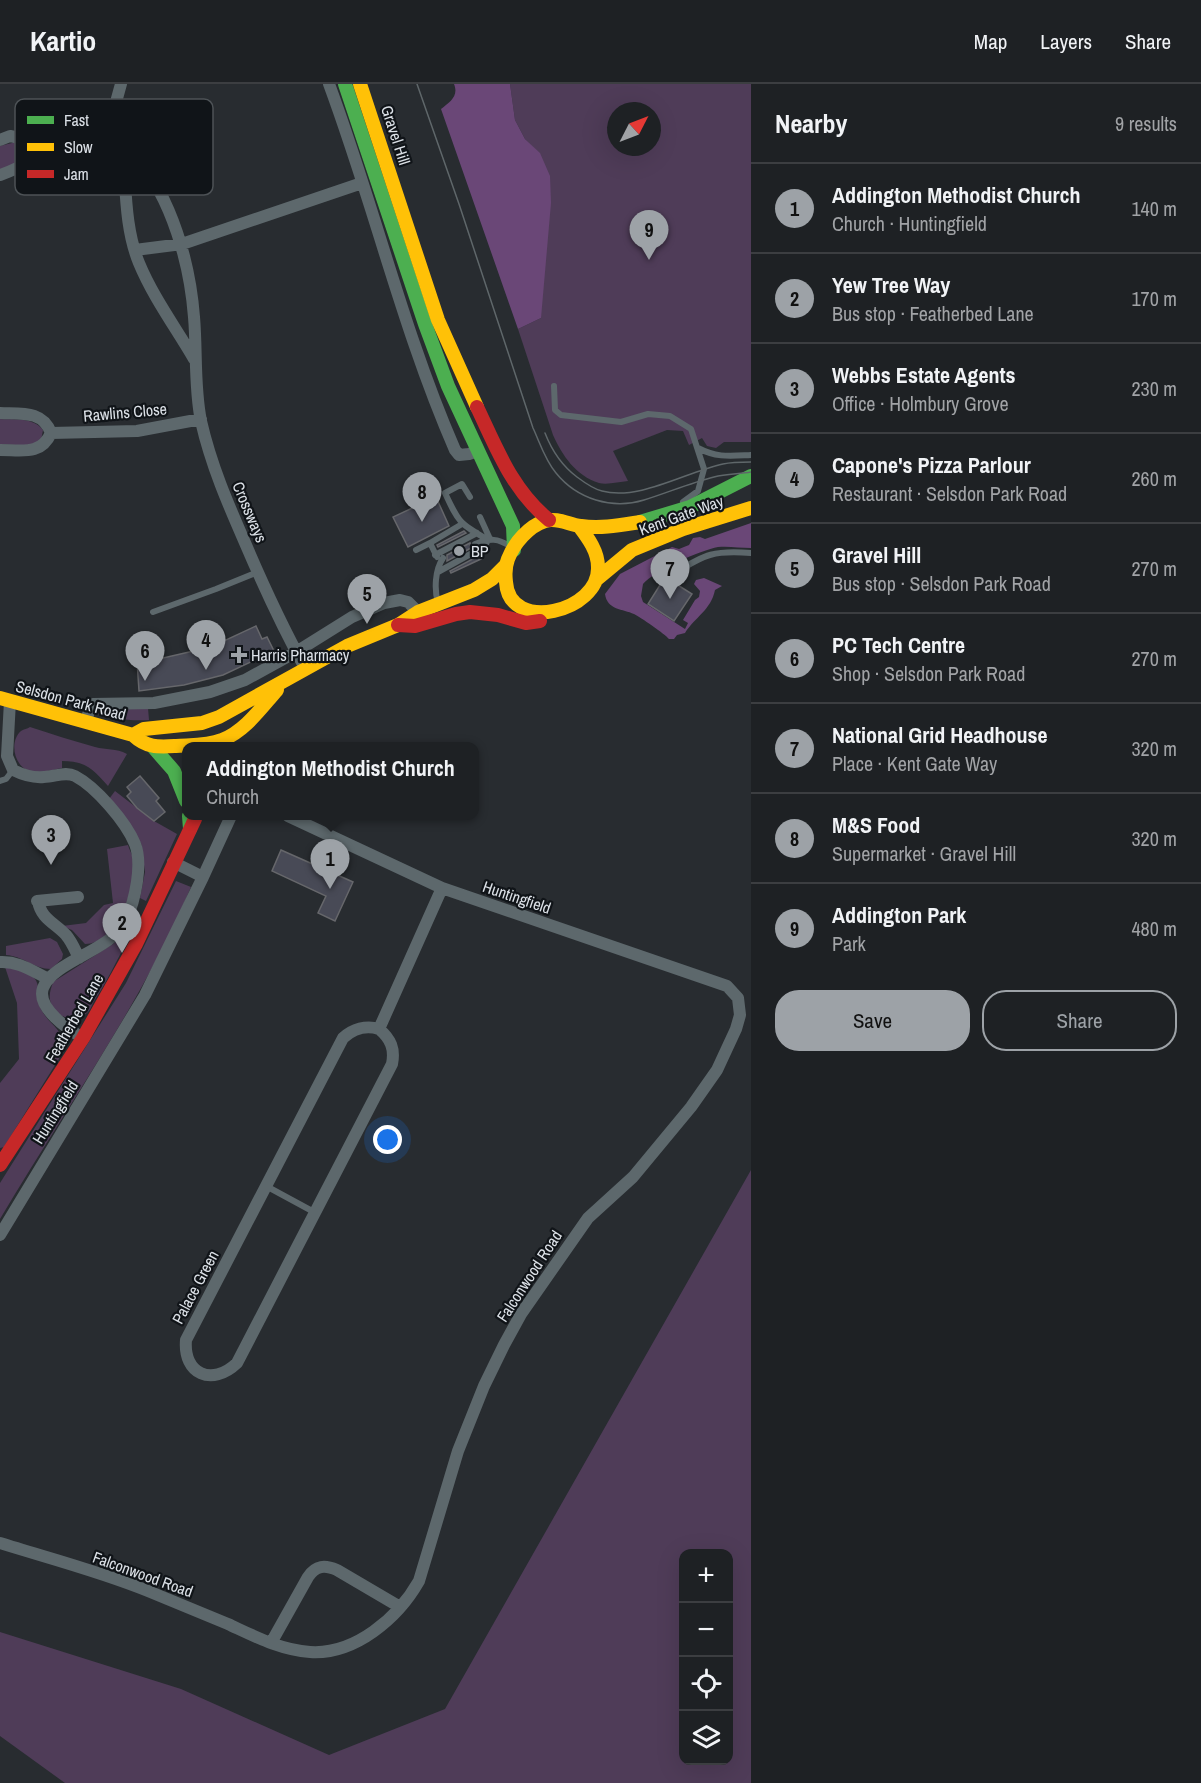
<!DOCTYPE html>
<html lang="en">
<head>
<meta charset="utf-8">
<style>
	body { margin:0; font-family:"Archivo Narrow",sans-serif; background:#26292c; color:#f1f3f6 }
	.controls { position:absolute; right:18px; bottom:18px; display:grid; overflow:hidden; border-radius:12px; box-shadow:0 6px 24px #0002 }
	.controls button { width:54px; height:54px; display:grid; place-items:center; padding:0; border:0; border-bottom:2px solid #3c3e41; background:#1e2124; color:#f1f3f6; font:30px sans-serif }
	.compass { position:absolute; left:607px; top:18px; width:54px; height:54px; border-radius:50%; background:#1e2124; box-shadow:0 6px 24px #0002; rotate:48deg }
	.you { position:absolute; left:388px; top:1056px; width:21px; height:21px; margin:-15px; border:4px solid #fff; border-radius:50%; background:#1a73e8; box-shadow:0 0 0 9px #1a73e833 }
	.badge { display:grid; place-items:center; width:39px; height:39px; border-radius:50%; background:#9da2a7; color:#111; font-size:20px; font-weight:700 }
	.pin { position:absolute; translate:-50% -50px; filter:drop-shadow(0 2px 3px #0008) }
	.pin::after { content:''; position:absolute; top:32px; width:21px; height:18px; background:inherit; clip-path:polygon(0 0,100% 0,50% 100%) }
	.popup { position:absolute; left:182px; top:658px; width:297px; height:78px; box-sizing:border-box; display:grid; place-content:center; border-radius:12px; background:#1e2124; filter:drop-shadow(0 2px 4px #0005); font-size:20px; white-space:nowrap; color:#a1a3a6 }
	.popup b { font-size:22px; color:#f1f3f6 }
	.popup::after { content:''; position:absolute; left:50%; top:100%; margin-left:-12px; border:12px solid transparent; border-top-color:#1e2124 }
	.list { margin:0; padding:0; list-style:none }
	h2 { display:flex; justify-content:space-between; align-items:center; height:78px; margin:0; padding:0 24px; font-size:26px }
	h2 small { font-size:20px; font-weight:400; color:#a1a3a6 }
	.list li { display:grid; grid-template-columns:39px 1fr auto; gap:18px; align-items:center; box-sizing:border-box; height:90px; padding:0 24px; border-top:2px solid #3c3e41 }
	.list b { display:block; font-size:22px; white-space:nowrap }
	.list p { margin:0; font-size:20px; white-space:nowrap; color:#a1a3a6 }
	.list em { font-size:20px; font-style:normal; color:#a1a3a6 }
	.actions { display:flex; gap:12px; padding:18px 24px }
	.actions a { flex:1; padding:14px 0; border:2px solid #9da2a7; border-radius:24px; text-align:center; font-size:21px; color:#9da2a7 }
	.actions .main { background:#9da2a7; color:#111 }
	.icon { flex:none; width:33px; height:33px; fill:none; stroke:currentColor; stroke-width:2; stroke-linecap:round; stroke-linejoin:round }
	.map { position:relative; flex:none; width:751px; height:1699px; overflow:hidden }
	header { display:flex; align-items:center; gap:36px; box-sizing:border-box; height:84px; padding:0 30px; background:#1e2124; border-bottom:2px solid #3c3e41 }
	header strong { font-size:28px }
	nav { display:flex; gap:33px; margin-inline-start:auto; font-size:21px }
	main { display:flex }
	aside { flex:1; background:#1e2124 }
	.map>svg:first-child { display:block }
	.green { fill:#4f3c58; fill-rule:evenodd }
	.forest { fill:#6a4777 }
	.building { fill:#484a56; stroke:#66676b; stroke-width:1.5 }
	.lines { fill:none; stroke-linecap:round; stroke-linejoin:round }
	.lane { stroke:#5d686c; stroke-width:6 }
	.street { stroke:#5d686c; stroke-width:12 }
	.fast { stroke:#4caf50; stroke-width:14 }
	.slow { stroke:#ffc107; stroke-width:14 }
	.jam { stroke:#c62828; stroke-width:14 }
	.tram { stroke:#5f676a; stroke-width:1.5 }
	.poi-dot { fill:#9da2a7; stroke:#101418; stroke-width:2 }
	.labels { text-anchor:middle; stroke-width:4.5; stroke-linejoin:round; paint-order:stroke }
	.street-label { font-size:16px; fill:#dce1e7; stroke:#101418 }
	.poi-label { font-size:16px; fill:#dce1e7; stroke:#101418; text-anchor:start }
	.key { fill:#101418; stroke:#4d5256; stroke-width:1.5 }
	.key-label { font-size:16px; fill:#dce1e7 }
</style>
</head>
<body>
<header>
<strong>Kartio</strong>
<nav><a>Map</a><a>Layers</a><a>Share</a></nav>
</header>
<main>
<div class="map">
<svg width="751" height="1699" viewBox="0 0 751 1699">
	<rect width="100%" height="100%" fill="#282c30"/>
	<path class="green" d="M510,0H751V358H724L716,364L707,362L702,354L689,361L683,347L667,346L613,367L628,397C619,398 607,401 599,399C576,392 562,371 553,351L518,245L541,234L540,70L525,55L515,36ZM616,27H652V63H616Z
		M16,58L25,64L24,75L0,87V62Z
		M0,335C15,336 33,333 43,346L41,356L30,362L0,360Z
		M148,624L149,636C129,637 112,635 94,629L96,626Z
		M30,643C52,650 73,657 95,663C106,666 116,664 127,670L108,702C93,685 86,677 62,677V684C52,686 39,690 29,687C14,682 9,657 21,647C24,645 27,645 30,643Z
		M115,707L154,737L177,750L146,817L140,814L145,788L141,759L109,715Z
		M128,761C129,765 132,770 133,774C137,802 119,859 85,860L72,846L62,842L86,839L104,821L113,819L107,765Z
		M176,797L191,803C141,921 65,1025 0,1135V1099L126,899Z
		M123,851L128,855C117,876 107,898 94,917C92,921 90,927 87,929C74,941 53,932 50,916C49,910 51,904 53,898L113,860Z
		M50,854L57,858L63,870L62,875L51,885C34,885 23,872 6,871V862Z
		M5,883C15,885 28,886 35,895C41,903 36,915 40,923C49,944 71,946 60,973L4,1063L0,1064V999L19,975L17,919Z
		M751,1086V1699H65L0,1652V1548L181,1605L329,1671L445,1625ZM684,1470H728V1676H684Z"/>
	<path class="forest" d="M454,0H510L515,36L525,55L540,69L550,92L551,119L541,234L518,245L441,25C450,18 459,12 454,0Z
		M751,439V464C740,464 729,462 718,463C701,466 654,487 643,500L641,512L643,518L685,545L688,539L683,536L695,516L699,513L700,507L694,500L696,496L704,494L722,502L715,506C711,526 695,533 685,549L677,551L674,555H669C665,550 640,533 634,530C623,525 607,526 605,510L620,490L672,463L679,465L689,461L693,454L700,453L705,455Z"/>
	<path class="building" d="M436,413L449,442L408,463L393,433Z
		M464,447L466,449L438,463L437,461Z
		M470,459L471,464L447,477V471Z
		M480,471L481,475L451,489L450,487Z
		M665,493L692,510L674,537L648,520Z
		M256,542L262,555L267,553L274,567L223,591L184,601L139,607L137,577H150L211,563Z
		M140,692L159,714L156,717L165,728L154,737L137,724L127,712L131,708L127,703Z
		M281,766L353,798L335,837L318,829L326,812L272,787Z"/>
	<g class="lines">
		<path class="lane" d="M554,302L555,326L561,331L621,338L648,330L670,332L691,345L704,385L698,407L683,418
			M698,364C717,374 730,372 751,371
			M480,433L490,455
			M430,459L462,440
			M475,460C490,454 498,454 511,463
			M416,466L430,459L437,473
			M435,471L477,449
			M438,488L485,462L488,456C459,439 459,439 445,409L462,400L470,413
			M675,489C705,470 715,466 751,469
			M438,519C434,505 435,486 443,474
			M153,528L216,505L258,488
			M0,697L6,695L13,686
			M266,1102L314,1128"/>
		<path class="street" d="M329,0C374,121 403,247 455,366L459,371L469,370L478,367
			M108,47L121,0
			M0,56L10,52L25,55C42,76 17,85 0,91
			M30,62C47,56 90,42 106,47C117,50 128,64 136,73C172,114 190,180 194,233C197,267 194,303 201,337C211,381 228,420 246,461C264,503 283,544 305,584
			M128,64L123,69C126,105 125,145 139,179C153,213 176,244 194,275
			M135,166L182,160L362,99
			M0,329C20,330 43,326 51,349
			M51,349L137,347L201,335
			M0,366C21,366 41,372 51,349
			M10,617L7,672L13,686C23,691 33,694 44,693C55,693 65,687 75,692C96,703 126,738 135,760C143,780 135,817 126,836C123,843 117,849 112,853C95,869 51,882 43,904C36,924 69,946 83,954
			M86,637L90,624L93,620L154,619L210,608L245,596L296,568L352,533L384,519L400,516L408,518L418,528
			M173,778L203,793
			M37,817L78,813
			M38,817C41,835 55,839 66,851C72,858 75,866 79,874
			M0,878C19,877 32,887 49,895
			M379,945C366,941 353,945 343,954L186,1256C183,1290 212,1303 237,1279L392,980C395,965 391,955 379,945L442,804
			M0,1151L145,911L203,793L231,732
			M0,1459C48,1474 102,1488 148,1507C175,1518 201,1529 228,1540C254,1552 280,1566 310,1568C355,1571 398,1534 419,1497L458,1367L484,1302L504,1261L521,1230L588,1134L633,1093L691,1023L717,986L736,945L740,931L738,914L727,902L442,804L288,732
			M271,1559L308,1493C316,1481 325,1481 337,1486L400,1523"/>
		<path class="fast" d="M345,0L425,240L448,302L513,442L514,466
			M640,438L690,423L751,392
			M153,663L174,687L186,717
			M189,732L190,745"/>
		<path class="slow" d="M360,0L438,236L477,323
			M579,442C588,454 598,467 598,483C600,528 509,550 506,498C505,490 505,483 508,475C514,459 529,442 545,437C558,433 569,441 581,442C601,445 621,441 640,438
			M597,495L632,466L683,445L751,424
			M0,614L133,651C147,664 158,663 176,662C191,661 208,662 222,656C245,647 261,624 277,606
			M133,651L144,645L202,639L219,633L347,562L398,541L418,528L474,506L492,495L506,481"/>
		<path class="jam" d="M477,323C497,365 512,406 549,436
			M398,541L415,542L456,530L470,528L498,531L526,539L540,537
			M0,1081L83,954L136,860L195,735"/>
		<path class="tram" d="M417,0L459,120L533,344C540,359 545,376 556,389C577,415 612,426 644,416C667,409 690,399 714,393C726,390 739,390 751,388
			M545,349C552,367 561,381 577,393C585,399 593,405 602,407C639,417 686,388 723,380C732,378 742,378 751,378"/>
	</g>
	<g class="poi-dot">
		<circle cx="459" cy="467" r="6"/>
		<path d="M236 562h6v6h6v6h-6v6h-6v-6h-6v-6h6z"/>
	</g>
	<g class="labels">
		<g class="street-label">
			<text transform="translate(396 51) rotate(72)" y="6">Gravel Hill</text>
			<text transform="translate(125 328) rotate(-5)" y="6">Rawlins Close</text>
			<text transform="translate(250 428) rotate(67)" y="6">Crossways</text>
			<text transform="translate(681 431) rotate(-20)" y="6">Kent Gate Way</text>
			<text transform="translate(71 616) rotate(15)" y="6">Selsdon Park Road</text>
			<text transform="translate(517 813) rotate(19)" y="6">Huntingfield</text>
			<text transform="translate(74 934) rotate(-60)" y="6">Featherbed Lane</text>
			<text transform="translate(55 1028) rotate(-58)" y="6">Huntingfield</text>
			<text transform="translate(529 1192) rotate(-57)" y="6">Falconwood Road</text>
			<text transform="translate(195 1203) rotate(-62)" y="6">Palace Green</text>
			<text transform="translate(143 1490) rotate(20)" y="6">Falconwood Road</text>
		</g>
		<g class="poi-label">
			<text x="471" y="473">BP</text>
			<text x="251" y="577">Harris Pharmacy</text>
		</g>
	</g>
	<rect x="15" y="15" width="198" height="96" rx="9" class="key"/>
	<rect x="27" y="32" width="27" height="8" fill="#4caf50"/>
	<rect x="27" y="59" width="27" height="8" fill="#ffc107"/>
	<rect x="27" y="86" width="27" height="8" fill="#c62828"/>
	<g class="key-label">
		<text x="64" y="42">Fast</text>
		<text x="64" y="69">Slow</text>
		<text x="64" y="96">Jam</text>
	</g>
</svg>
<div class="controls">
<button>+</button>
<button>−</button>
<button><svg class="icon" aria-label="locate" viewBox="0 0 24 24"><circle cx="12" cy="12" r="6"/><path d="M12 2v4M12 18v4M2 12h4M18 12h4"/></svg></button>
<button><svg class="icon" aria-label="layers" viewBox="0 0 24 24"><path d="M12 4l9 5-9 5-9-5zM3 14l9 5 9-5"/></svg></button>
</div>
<svg class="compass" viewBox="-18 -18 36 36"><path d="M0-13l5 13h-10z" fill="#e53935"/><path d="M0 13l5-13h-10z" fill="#a1a3a6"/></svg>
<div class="you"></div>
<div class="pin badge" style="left:330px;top:805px">1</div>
<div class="popup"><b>Addington Methodist Church</b>Church</div>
<div class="pin badge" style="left:122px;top:869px">2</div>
<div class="pin badge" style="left:51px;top:781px">3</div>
<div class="pin badge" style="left:206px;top:586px">4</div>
<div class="pin badge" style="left:367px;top:540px">5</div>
<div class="pin badge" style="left:145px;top:597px">6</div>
<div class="pin badge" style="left:670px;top:515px">7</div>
<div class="pin badge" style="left:422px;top:438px">8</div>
<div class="pin badge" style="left:649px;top:176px">9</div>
</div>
<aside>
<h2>Nearby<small>9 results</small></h2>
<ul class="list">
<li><span class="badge">1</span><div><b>Addington Methodist Church</b><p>Church · Huntingfield</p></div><em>140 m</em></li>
<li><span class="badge">2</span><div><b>Yew Tree Way</b><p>Bus stop · Featherbed Lane</p></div><em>170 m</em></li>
<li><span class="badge">3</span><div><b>Webbs Estate Agents</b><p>Office · Holmbury Grove</p></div><em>230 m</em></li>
<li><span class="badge">4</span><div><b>Capone's Pizza Parlour</b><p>Restaurant · Selsdon Park Road</p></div><em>260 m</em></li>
<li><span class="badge">5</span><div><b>Gravel Hill</b><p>Bus stop · Selsdon Park Road</p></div><em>270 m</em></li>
<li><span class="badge">6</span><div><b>PC Tech Centre</b><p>Shop · Selsdon Park Road</p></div><em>270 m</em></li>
<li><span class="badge">7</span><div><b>National Grid Headhouse</b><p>Place · Kent Gate Way</p></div><em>320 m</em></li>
<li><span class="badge">8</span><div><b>M&amp;S Food</b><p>Supermarket · Gravel Hill</p></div><em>320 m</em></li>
<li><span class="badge">9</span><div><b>Addington Park</b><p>Park</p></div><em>480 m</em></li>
</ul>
<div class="actions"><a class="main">Save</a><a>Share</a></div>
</aside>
</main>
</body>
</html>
